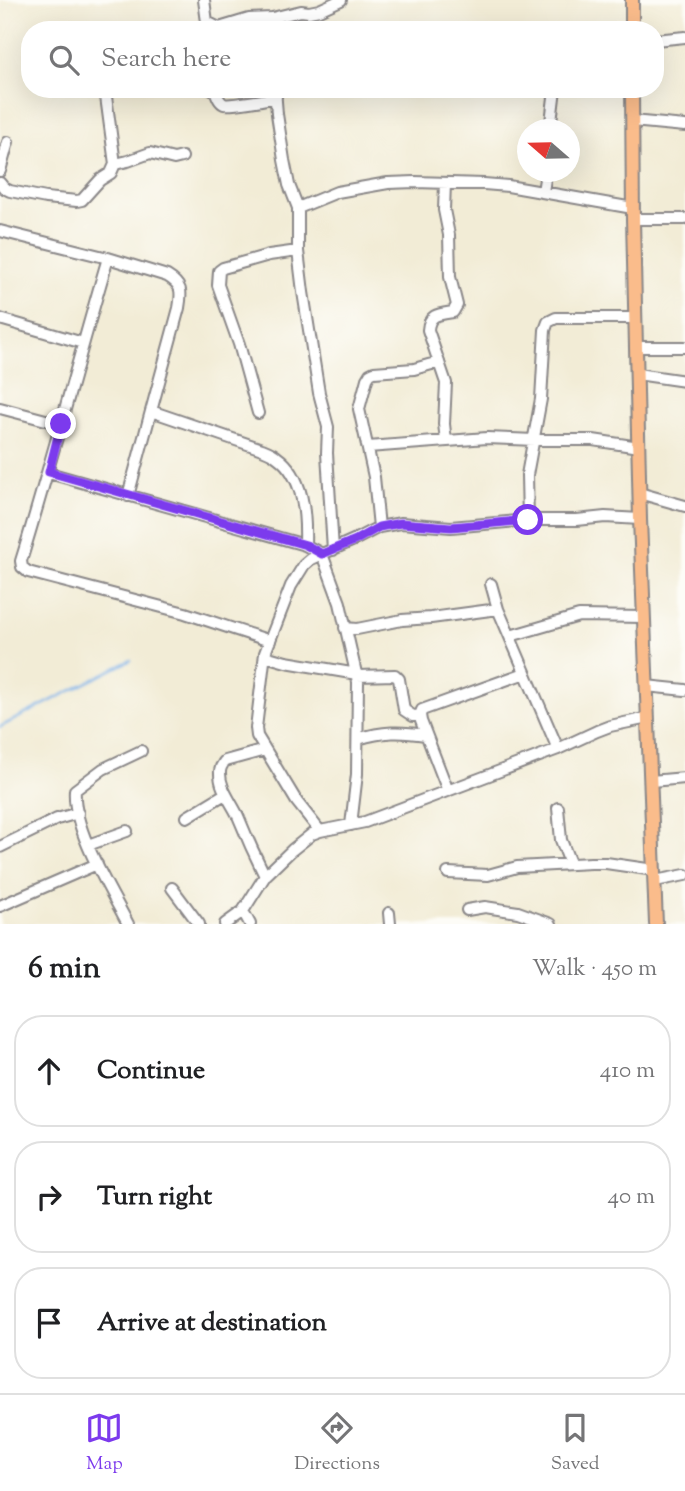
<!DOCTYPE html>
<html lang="en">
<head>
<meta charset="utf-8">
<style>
	body { margin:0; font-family:"Sorts Mill Goudy",serif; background:#f2f2f2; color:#202124 }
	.compass { position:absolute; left:517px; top:119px; width:63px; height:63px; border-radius:50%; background:#fff; box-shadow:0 7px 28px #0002; rotate:290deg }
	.stop { position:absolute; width:21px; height:21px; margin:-16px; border:5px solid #7c3aed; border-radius:50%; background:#fff }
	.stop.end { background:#7c3aed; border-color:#fff; box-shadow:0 2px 7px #0008 }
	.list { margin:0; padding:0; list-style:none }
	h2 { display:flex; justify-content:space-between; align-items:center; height:91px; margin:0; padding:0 28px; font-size:30px }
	h2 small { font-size:23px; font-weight:400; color:#757577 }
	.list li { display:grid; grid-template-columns:46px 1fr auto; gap:21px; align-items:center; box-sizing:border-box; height:112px; margin:0 14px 14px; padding:0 14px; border:2px solid #e0e0e0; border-radius:28px }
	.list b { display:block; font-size:26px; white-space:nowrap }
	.list em { font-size:23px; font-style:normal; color:#757577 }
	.icon { flex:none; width:38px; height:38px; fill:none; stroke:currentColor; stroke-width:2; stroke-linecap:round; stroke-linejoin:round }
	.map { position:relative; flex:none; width:685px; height:924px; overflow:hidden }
	.search { position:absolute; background:#fff; box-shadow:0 7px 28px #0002; left:21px; right:21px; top:21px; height:77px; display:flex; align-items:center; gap:18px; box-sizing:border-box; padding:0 24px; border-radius:28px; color:#757577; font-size:26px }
	.sheet { height:469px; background:#fff }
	nav { display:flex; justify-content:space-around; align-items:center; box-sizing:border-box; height:98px; border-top:2px solid #e0e0e0; background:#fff; font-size:19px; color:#757577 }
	nav a { display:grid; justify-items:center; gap:4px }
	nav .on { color:#7c3aed }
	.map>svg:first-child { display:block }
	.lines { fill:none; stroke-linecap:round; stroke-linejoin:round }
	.stream { stroke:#7ab1e9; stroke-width:2.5 }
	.minor-casing { stroke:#8a8788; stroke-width:14 }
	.major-casing { stroke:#8a8788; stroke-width:16 }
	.minor { stroke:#fff; stroke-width:10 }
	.major { stroke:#fabc8b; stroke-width:12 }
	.route { stroke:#7c3aed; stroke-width:9 }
</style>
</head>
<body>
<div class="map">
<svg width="685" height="924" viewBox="0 0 685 924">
	<rect width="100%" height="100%" fill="#fdfcf7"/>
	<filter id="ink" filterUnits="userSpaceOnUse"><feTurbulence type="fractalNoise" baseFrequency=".0143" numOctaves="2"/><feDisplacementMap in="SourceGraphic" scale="14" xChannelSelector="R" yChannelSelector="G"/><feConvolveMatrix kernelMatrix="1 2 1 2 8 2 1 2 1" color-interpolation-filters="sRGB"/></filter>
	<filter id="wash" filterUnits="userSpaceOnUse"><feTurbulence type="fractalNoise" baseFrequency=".00686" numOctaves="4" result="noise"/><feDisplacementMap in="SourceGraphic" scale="28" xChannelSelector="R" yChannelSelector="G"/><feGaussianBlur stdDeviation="1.57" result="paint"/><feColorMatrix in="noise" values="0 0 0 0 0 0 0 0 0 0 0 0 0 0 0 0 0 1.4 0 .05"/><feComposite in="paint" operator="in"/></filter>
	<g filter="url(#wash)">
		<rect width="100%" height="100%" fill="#f2ecd6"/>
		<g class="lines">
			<path class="stream" d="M0,727L131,660"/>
		</g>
	</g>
	<g filter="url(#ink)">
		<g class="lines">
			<g class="minor-casing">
				<path id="minor" d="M204,0L207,22L219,28L249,19L272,18L301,11L309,12L319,10L341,0
					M655,40L685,37
					M212,89L215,90C217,95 219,102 224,104C229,106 269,99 276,97
					M275,89L277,114L284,160L289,185L298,208V251L303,292L319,393L328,427L327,453L333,550
					M632,121L685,126
					M550,130L555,89
					M115,164L128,161L150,153L174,159L182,157
					M0,171L8,142
					M0,183L4,188L10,191L46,198L77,201L82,200L100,180L111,173L115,164L105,89
					M445,183L444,210L449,235L450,277L457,305L453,312C439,314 429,314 428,330L446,383L444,424L446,441
					M543,192L546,172
					M298,208L337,192L388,183L415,182L484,184L508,186L633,208
					M633,219H685
					M0,231L108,258L167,276C182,285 182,291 179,308L128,496
					M108,258C78,359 52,461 21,561L22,567L28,572L185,613L270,641
					M0,319L83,343
					M637,347H685
					M637,374L685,381
					M0,408L61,424
					M151,411L262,449C267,451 273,453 277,457C304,476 306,515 305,545
					M258,413L239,344L218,285L219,271L223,268L269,255L298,251
					M368,447L487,438L534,440H593L639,447
					M49,473L305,545L322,554L340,603L358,682L357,774L351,825
					M639,493L685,506
					M528,520L527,475L541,399L545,330L548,322L556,318H636
					M379,527L374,477L359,409L367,379L370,374L374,372L414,369L439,362
					M491,584L498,609L558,749
					M345,628L357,629L402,620L431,618L498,609
					M510,636L579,616L644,617
					M265,656L286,662L357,674
					M357,676L395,675L399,679L404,710L413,716L420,715
					M646,686L685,690
					M358,739C383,731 400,731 426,735
					M265,750L225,761C222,765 221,765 220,771C219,788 231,801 238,816C246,836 255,856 265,876
					M651,781L685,778
					M448,791L421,721L420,715L422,710L525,673
					M558,808L561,840L570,863
					M187,817L225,794
					M320,831L297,802L257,736L256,728L265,653L291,586L304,565L311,559L356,539L379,527L401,523L451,527L528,520H577L605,517L640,519
					M88,845L127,831
					M0,847L57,819L78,813
					M448,873L488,875L517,867L591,863H606L654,870
					M655,881L685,875
					M172,888L199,924
					M0,906L97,864
					M467,910L485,907L518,912L551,924
					M243,911L250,924
					M389,913L390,924
					M128,924C110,889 72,829 75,790L103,769L141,751
					M225,924L243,911L265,876L292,850L312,834L320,831L365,822L558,749L597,731L610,726L648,718"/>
			</g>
			<g class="major-casing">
				<path id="major" d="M632,0V30
					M632,89L633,219L640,519L656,924"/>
			</g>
			<use href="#minor" class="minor"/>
			<use href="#major" class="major"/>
		</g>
	</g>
	<g class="lines" filter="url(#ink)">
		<path class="route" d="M61,424L49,472L306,545L322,554L356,540L379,527L401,523L451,527L528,520"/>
	</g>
</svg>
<svg class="compass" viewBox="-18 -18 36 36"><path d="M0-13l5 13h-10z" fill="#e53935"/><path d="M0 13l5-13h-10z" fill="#757577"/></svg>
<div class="stop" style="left:528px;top:520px"></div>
<div class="stop end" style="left:61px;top:424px"></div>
<div class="search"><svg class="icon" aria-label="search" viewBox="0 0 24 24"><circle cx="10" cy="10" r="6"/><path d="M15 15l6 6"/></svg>Search here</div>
</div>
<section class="sheet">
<h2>6 min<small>Walk · 450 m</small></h2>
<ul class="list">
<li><svg class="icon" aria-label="ahead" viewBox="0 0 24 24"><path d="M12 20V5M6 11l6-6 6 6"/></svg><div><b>Continue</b></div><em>410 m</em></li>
<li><svg class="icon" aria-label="right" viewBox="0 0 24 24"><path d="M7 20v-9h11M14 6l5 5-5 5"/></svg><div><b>Turn right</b></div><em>40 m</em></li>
<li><svg class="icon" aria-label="arrive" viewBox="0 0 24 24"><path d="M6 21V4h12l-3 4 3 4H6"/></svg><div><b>Arrive at destination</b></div></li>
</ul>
</section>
<nav>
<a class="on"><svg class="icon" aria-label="map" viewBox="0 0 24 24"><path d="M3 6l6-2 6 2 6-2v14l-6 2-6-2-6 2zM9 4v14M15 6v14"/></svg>Map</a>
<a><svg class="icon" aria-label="directions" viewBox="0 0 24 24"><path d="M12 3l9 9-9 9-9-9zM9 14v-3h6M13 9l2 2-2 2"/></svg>Directions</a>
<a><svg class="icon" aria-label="saved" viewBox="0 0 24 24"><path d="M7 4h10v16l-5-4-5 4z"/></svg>Saved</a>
</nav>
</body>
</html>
